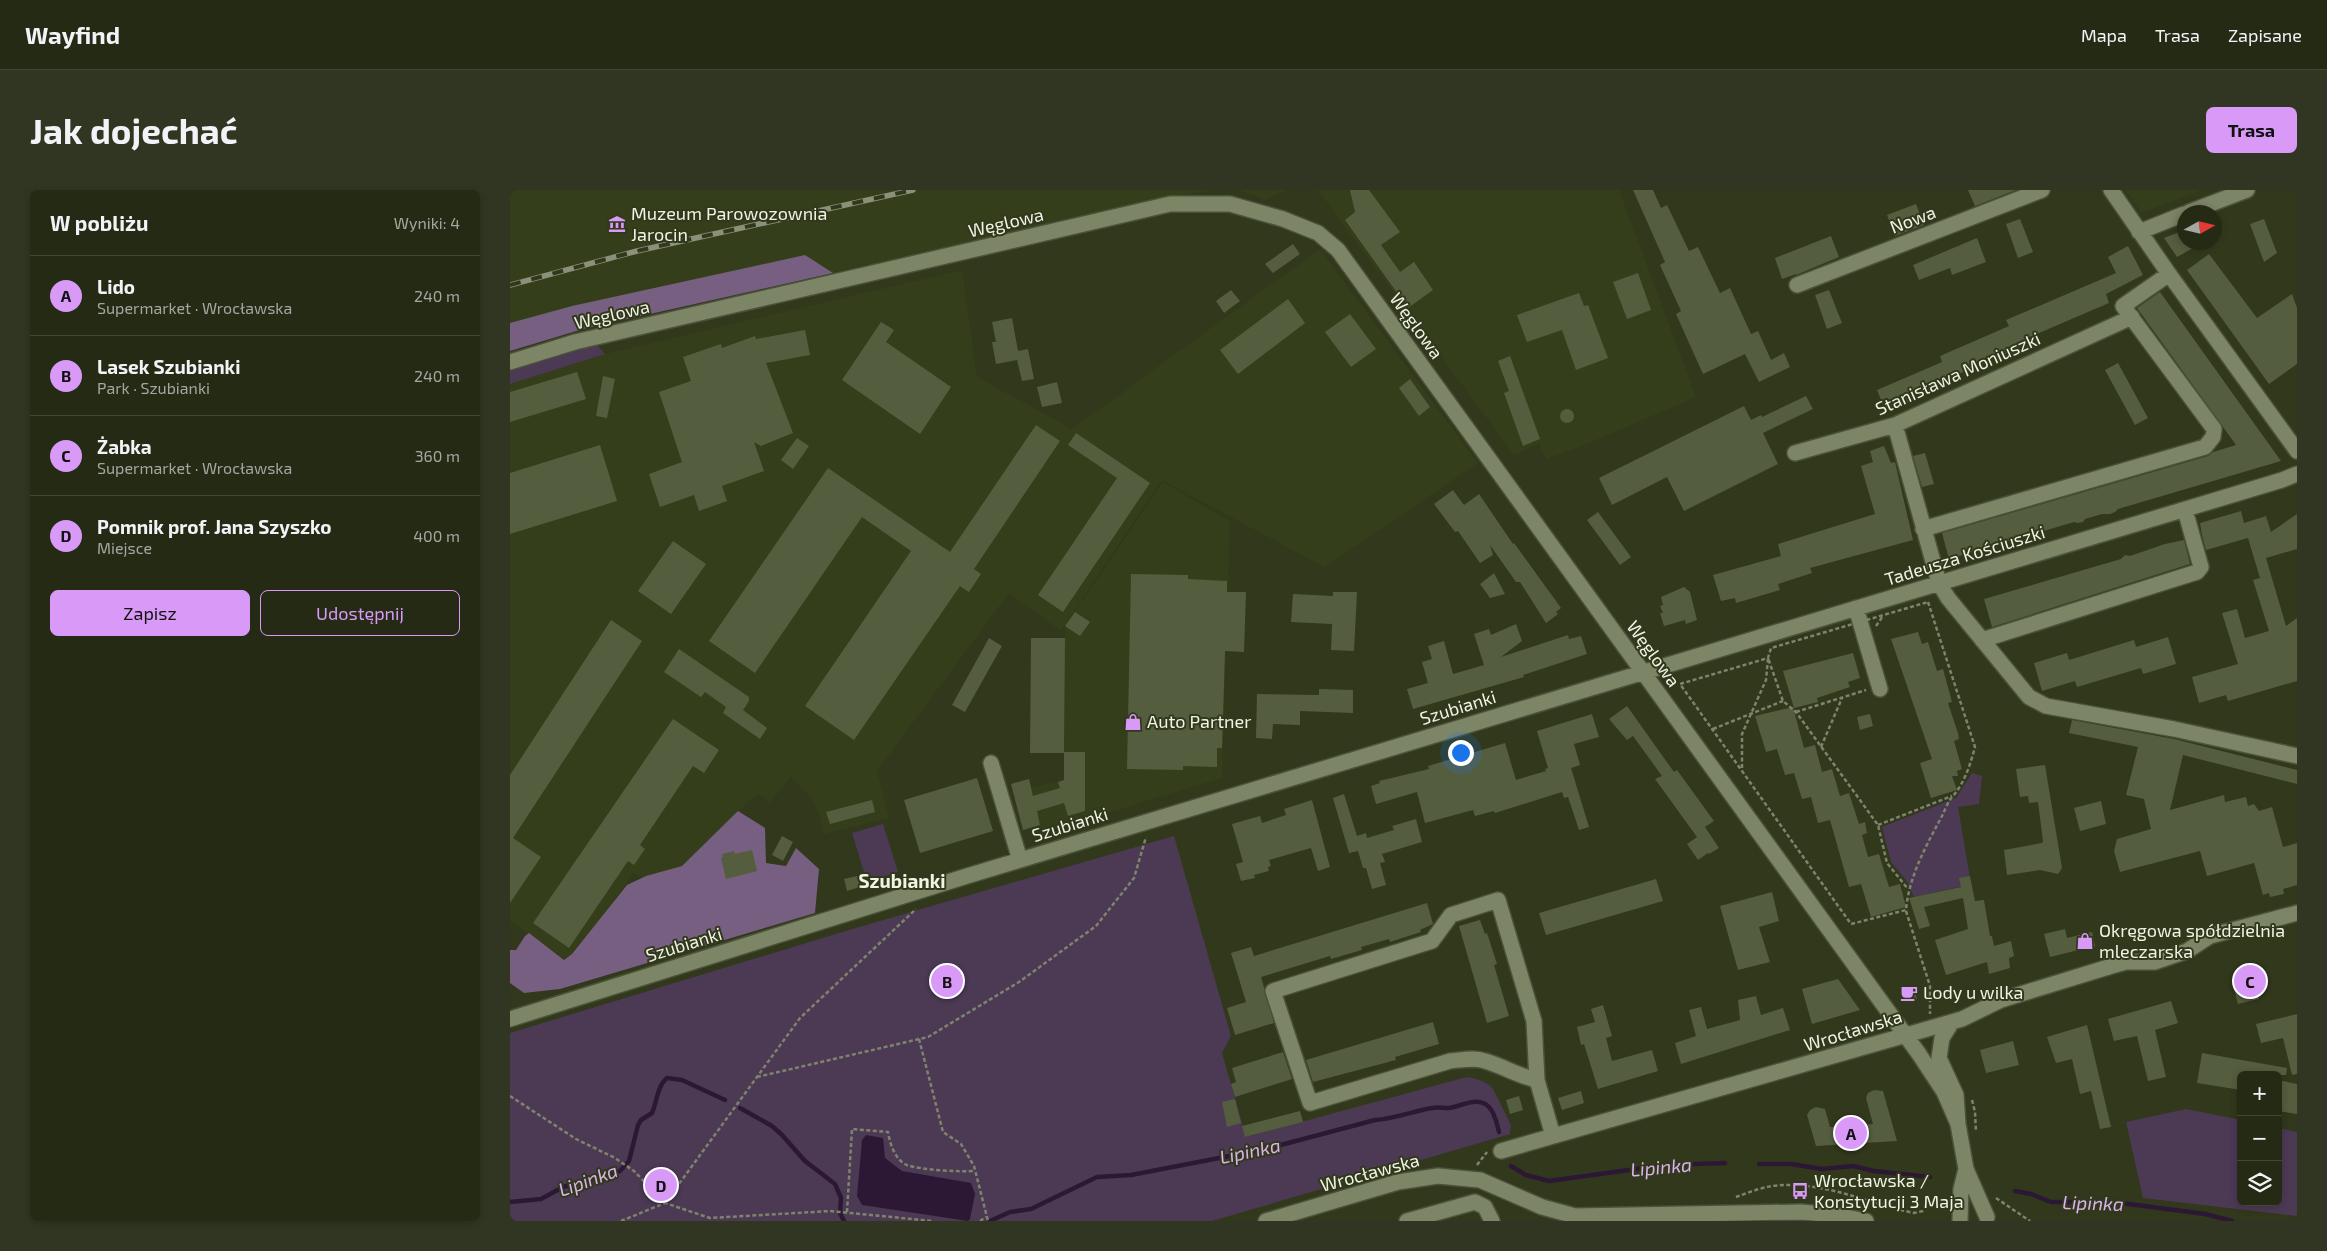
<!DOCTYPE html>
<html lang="pl">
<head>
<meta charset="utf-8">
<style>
	body { margin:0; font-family:"Exo 2",sans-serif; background:#313622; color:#f1f3f6 }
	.controls { position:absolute; right:15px; bottom:15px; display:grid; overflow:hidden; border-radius:8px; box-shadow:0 2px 8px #0003 }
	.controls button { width:45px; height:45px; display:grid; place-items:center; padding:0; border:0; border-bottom:1px solid #424634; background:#252a15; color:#f1f3f6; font:25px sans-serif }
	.compass { position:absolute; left:1667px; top:15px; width:45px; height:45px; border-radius:50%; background:#252a15; box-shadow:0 2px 8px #0003; rotate:82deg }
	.you { position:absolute; left:950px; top:562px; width:18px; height:18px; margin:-12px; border:4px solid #fff; border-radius:50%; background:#1a73e8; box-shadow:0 0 0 8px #1a73e833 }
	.badge { display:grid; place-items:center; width:32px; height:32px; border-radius:50%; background:#d99af7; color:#111; font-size:16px; font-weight:700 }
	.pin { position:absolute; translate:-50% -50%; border:2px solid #fff; box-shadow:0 1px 5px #0006 }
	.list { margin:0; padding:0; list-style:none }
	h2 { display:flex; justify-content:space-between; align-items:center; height:65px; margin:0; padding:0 20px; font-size:21px }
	h2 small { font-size:16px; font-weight:400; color:#a3a7a0 }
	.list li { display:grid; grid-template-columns:32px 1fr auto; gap:15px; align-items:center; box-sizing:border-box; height:80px; padding:0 20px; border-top:1px solid #424634 }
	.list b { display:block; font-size:19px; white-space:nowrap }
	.list p { margin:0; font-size:16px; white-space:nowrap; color:#a3a7a0 }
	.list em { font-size:16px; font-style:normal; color:#a3a7a0 }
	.actions { display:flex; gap:10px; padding:15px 20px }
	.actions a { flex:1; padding:11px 0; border:1px solid #d99af7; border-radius:8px; text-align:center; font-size:18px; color:#d99af7 }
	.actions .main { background:#d99af7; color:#111 }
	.icon { flex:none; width:28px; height:28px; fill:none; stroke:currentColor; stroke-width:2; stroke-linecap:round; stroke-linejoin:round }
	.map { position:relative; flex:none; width:1787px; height:1031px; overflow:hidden; border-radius:8px }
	header { display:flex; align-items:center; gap:30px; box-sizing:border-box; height:70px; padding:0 25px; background:#252a15; border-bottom:1px solid #424634 }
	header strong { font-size:24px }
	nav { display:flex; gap:28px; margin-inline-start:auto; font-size:18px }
	.intro { display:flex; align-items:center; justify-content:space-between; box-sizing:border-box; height:120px; padding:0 30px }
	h1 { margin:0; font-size:35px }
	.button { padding:12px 22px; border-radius:8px; background:#d99af7; color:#111; font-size:18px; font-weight:700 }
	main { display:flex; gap:30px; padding:0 30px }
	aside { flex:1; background:#252a15; border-radius:8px; box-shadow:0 2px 8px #0003 }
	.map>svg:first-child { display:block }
	.built { fill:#353e1a }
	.green { fill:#4c3a55 }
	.forest { fill:#765f80 }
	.water { fill:#2c1835 }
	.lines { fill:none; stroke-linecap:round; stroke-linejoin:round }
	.stream { stroke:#2c1835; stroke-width:4.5 }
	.building { fill:#555d3f }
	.minor-casing { stroke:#4c523a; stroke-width:18 }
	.path { stroke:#7e846c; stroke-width:2.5; stroke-dasharray:4 2.5; stroke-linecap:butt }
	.minor { stroke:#7d8567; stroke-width:15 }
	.rail-casing { stroke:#8a9079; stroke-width:5.5 }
	.rail { stroke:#31381c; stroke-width:4; stroke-dasharray:11; stroke-linecap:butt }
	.labels { text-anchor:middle; stroke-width:4; stroke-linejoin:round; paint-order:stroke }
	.poi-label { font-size:18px; fill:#eff4e3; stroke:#31381c; text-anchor:start }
	.street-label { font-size:18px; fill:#eff4e3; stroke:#31381c }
	.neighbourhood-label { font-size:19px; font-weight:bold; fill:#eff4e3; stroke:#31381c }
	.water-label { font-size:19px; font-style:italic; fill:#dab3ec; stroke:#31381c }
</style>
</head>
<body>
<header>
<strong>Wayfind</strong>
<nav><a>Mapa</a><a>Trasa</a><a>Zapisane</a></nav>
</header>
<div class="intro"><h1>Jak dojechać</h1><a class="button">Trasa</a></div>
<main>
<aside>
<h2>W pobliżu<small>Wyniki: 4</small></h2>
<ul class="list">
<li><span class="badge">A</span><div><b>Lido</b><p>Supermarket · Wrocławska</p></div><em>240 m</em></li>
<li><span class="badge">B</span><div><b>Lasek Szubianki</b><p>Park · Szubianki</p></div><em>240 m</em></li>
<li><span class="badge">C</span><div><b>Żabka</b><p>Supermarket · Wrocławska</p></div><em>360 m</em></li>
<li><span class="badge">D</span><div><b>Pomnik prof. Jana Szyszko</b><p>Miejsce</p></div><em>400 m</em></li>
</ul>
<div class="actions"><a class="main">Zapisz</a><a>Udostępnij</a></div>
</aside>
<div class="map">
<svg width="1787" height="1031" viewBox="0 0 1787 1031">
	<rect width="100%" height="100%" fill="#31381c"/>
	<path class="built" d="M0,0H698L60,139L0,159Z
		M729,0H776L755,10Z
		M808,0H1109L1186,207L1067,258L1036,269L1029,254L1004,265Z
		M1615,0H1691L1632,23Z
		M810,59L968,273L814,377L652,290L551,441L499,403L367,581L379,628L314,644L309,624L301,607L281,587L260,613L248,603L152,697L123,683L61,773L0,731V194L95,164L452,80L467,187L562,239Z
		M653,292L720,331L712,588L532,643L521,598L554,590L555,436Z"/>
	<path class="green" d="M88,156L95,164L0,194V181L64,160Z
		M1462,583L1472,586L1469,614L1448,617L1461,694L1404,707L1396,690L1381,672L1372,637L1446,608Z
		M373,634L388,682L357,692L342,643Z
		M664,646L721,846L712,863L736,947L957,887C967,889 976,891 983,899L1001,935L1000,944L702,1031H0V843L339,740Z
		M1676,919L1731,930V1012H1768V938L1787,942V1026L1633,1008L1616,932Z"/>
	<path class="forest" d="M295,65L323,83L73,139L0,161V133L62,116Z
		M228,621L255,638L256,673L276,676L286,658L309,679L305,723L50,799L14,803L0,793V760H6L15,746L19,743L54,770L62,764L117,695L136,686L172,676Z"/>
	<path class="water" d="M356,945L373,948L375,968L392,981L461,993L465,1004L460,1029L458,1031L352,1015L347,1006L352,950Z"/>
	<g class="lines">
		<path class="stream" d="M230,918L262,936L272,945L295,971L325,994L331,1008L330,1023L334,1031
			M1249,974H1281L1312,979L1343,976L1364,981L1420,987
			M1001,976L1016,985L1039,991L1155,975L1215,973
			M1505,1001L1521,1004L1541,1012H1604L1695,1024L1722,1031
			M0,1012L31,1009L53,997L110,981L119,971L128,935L131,930L142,923C147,912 147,896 157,888L172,890L215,910
			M480,1031L500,1022L521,1019L587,987L621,985L756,959L865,930C885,929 903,921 922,918C927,917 933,918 938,918C951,917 968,905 979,917C985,923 987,934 989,942"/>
	</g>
	<path class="building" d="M840,0H859L890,42L871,55L890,82L904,72L923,100L898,118L835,30L845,22Z
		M1123,0H1143L1151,18L1157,15L1179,61L1188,57L1210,103L1220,98L1241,144L1248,141L1261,170L1274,163L1280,177L1249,192L1235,164L1193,184L1166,124L1171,121L1150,75L1155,72Z
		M1458,0H1506L1465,16Z
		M1406,14L1414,35L1385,46L1377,25Z
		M1510,29L1523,62L1508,68L1496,34Z
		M1754,29L1767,63L1754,72L1740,34Z
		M1674,40V52H1694L1667,67L1654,48Z
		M1321,46L1329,67L1286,85V84L1272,89L1265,68Z
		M1467,48L1476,72L1442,85L1440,78L1409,90L1403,75Z
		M783,54L790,64L763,83L755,74Z
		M1618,56L1633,85L1596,104L1599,113L1506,153L1508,159L1439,188L1442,194L1376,222L1367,200L1432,172L1430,166L1499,136L1496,130L1606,83L1598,67Z
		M1699,64L1747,128L1782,104L1787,118V174L1759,194L1677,80Z
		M1128,83L1141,120L1117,129L1103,92Z
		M721,100L730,111L714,123L706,111Z
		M1319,100L1332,133L1317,139L1305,105Z
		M1650,102L1771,271L1608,319L1605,322L1600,324H1592L1575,329L1573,332L1568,333L1564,332L1439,369L1432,343L1698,266L1703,262L1726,255L1627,118Z
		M1069,103L1074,116L1078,115L1098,168L1066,180L1052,140L1017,152L1007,125Z
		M778,109L795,133L728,184L710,160Z
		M840,124L866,159L841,177L815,142Z
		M502,128L508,161L518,159L524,189L512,191L507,170L486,174L482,152H486L482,132Z
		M371,132L384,140L376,152L441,197L410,244L332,190Z
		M295,140L300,165L256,173L283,243L251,256L244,252L254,281L212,296L217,311L189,321L184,305L150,317L139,284L172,272L149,202L181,191L173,167L211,154L212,158L245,146L246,149Z
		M1000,166L1030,249L1013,256L994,203L999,201L988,171Z
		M1608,173L1638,228L1625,235L1595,180Z
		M67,182L76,209L0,232V202Z
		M93,186L105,189L97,228L86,226Z
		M900,189L920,217L909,226L889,198Z
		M547,192L552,213L532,217L527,197Z
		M1296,206L1303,219L1253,243L1268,274L1174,321L1157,287L1102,315L1089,288L1234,216L1241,230L1251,225L1252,227Z
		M1050 226a7 7 0 1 1 14 0a7 7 0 1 1-14 0Z
		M526,235L550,251L464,379L471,384L459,402L450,396L344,550L295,516L401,361L352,327L245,483L199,451L318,278L440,362Z
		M566,243L640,293L553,422L528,405L607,288L558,255Z
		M287,248L299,256L283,279L271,270Z
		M90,255L107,311L0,344V283Z
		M1374,256L1381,273L1385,272L1403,350L1300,378L1302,383L1268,394L1270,400L1226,413L1225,408L1211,411L1203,385L1271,366L1268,354L1365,324L1351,276L1363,272L1360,261Z
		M1415,263L1424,294L1412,297L1403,266Z
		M943,300L954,315L969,304L1003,354L1004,353L1051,418L1046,422L1048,424L1036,433L1010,392H1006L980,355L983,365L970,373L948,341L945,342L924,314Z
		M1731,321L1734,333L1756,326L1761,342L1787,324V359L1756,368L1776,436L1787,428V491L1718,511L1716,505L1689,513L1682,487L1728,474L1712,423L1727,419L1735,448L1759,441L1743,390L1750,388L1738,348L1696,360L1692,345L1690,333Z
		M1088,322L1121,367L1110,375L1077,330Z
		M1674,350L1680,374L1482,437L1474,409L1611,369L1615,365L1620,366L1655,354Z
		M163,351L196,374L161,424L128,401Z
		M984,383L995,404L980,408L970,394Z
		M621,384L678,385V389L717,391V402H736L734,462L715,461L712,558H707V577L673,576V580L617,579Z
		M1174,397L1180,402L1187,430L1176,434L1175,430L1154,436L1150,423H1153L1150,416L1153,415L1151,407Z
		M823,402H847L844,461L821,460L822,434L781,432L783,404L823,406Z
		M565,422L580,432L570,446L555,436Z
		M101,430L132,451L3,648L31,667L0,713V585Z
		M1006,434L1012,451L991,467L1058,445L1059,449L1071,446L1077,464L1013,485L1014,487L903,519L897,499L918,493L912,472L922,469L918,456L934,451L943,484L974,475L964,444L979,439L981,445Z
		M1408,442L1412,454L1418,452L1427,481L1433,479L1442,512L1438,513L1448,543L1449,549L1444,551L1452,579L1447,581L1448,586H1442L1447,600L1421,608L1410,573L1422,569L1381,449Z
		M1658,447L1666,474L1633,484L1631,478L1567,497L1565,491L1532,501L1524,473L1557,463L1559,470L1624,450L1626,457Z
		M479,448L492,456L455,522L442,515Z
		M521,448H555L554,563H520Z
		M169,459L239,507V511L233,520L257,538L250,549L213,523L216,517L195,502L191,507L154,482Z
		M1343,463L1350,488L1338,492L1340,497L1307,508L1308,512L1284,518L1273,481Z
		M809,499L843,500V523L790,521V535L763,534L762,549L746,548L747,504L809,505Z
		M1117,516L1164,582L1167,580L1204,631L1195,637L1209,658L1199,664L1198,663L1188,670L1177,654L1187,647L1145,589L1152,586L1123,546L1117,550L1099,529Z
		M1283,517L1294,558L1305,555L1312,582L1322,579L1330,606L1339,603L1349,634L1355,632L1357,643L1352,645L1358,667L1369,664L1379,697L1390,694L1396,717L1361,727L1351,694L1339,697L1320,630L1308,633L1301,607L1292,609L1284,583L1275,585L1267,559L1256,562L1245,526Z
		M1082,524L1089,547L1064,554L1070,575L1061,578L1079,637L1069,640L1058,607L1054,608L1052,602L985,623L984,621L965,626L963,620L915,633L907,602L866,614L861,596L870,593L869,591L919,579L918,576L995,553L1006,590L1036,581L1035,579L1038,578L1027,541Z
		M1360,524L1363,536L1350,540L1347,527Z
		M163,529L209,560L194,583L183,576L130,655L135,659L124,675L118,671L59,758L23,733Z
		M1562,530L1664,549L1787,580V594L1673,565L1660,620L1714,605L1715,612L1736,607L1738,616L1744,614L1749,621L1762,617L1773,657L1787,653V695L1773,699L1774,704L1760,707L1759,703L1753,705L1744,673L1697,686L1690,661L1610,682L1604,661L1607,649L1641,639L1634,609L1616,605L1628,557L1559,543Z
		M554,562H575V621L558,626L554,613L527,621L530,635L513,640L501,594L519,589L523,606L550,598L548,592L554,590Z
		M1535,575L1552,678L1548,684L1530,680L1497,685L1494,660L1532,653L1533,651L1528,612L1519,613L1518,606L1510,607L1506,579Z
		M467,588L483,641L410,663L394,610Z
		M834,604L847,646L856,643L857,648L884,640L882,636L906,629L912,652L872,664L875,672L870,673L876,695L862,699L856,678H853L848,661L839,663L823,608Z
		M362,610L365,622L320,634L316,622Z
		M802,610L820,677L808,681L801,658L759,670L761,676L758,677L759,681L744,685L745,688L731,691L726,674L733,672L722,634L750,626L752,633L776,625L774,619Z
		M1591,611L1596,634L1570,641L1564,618Z
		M272,646L283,652L273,671L262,665Z
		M242,660L247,681L216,689L211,668L213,667L212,664L224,661L225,664Z
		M347,686L350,697L337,701L334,689Z
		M1460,686L1465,711L1474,710L1480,746H1482L1484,756L1501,751L1504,766L1499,768L1500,778L1479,784L1477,772L1436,785L1425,750L1458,739L1453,708L1414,717L1420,736L1409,739L1399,708L1451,697L1449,688Z
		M1146,689L1153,711L1036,745L1029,723Z
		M1262,702L1269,731L1249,737L1260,772L1228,780L1210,716Z
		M917,713L923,734L910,740L911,742L880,752L879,749L851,757L852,760L821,769L820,766L751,787L764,833L725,845L717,818L736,812L721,763L741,757L744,766Z
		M970,730L975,744L977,743L987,774L984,775L999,826L977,833L949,736Z
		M1555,739L1557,748L1582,742L1585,756L1540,767L1534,744Z
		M1743,787L1749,809L1728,814L1722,792Z
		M1328,789L1350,820L1302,834L1292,799Z
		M1403,796L1407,809L1395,813L1392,799Z
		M1246,806L1251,825L1273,818L1280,840L1171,874L1165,853L1186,846L1179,820L1191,817L1197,839L1230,830L1228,810Z
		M1661,811L1668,833L1645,840L1656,887L1638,891L1627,846L1604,851L1598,829Z
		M1093,815L1102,846L1096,848L1102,871L1142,860L1148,881L1088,899L1074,854L1071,855L1067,837L1085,832L1081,819Z
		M1787,824V884L1782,885L1773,848L1751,853L1746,834Z
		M923,832L929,854L885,867L886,870L803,892L796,870Z
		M1577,835L1601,937L1590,939L1581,901L1570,904L1562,869L1546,873L1537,847Z
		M1503,851L1509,875L1476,883L1470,860Z
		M773,862L782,889L725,907L721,894L726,892L722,878Z
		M1692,863L1777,878L1776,885H1731V900L1687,893Z
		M1768,890L1787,894V924L1768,921Z
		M1364,900L1373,901L1387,951L1306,956L1297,925L1300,920L1306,917L1315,919L1320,937L1363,934L1356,908L1358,903Z
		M1071,901L1074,913L1052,920L1048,908Z
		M1009,906L1013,920L1000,924L996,910Z
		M725,909L731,933L717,937L712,912Z
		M790,921L793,932L735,947L732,936Z"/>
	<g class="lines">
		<g class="minor-casing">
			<path id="minor" d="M1601,0L1659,84L1787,261
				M1679,22L1737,0
				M1629,42L1674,24
				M1287,95L1532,0
				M0,172L65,152L660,14H720L773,29L808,43L828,60L1409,864L1434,902L1448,934
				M1385,235L1429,393L1438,408L1519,507L1536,516L1664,539L1787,566
				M1285,263L1385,235L1622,127
				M1413,339L1695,257L1703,247L1704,239L1613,116L1659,84
				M1346,418L1370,499
				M1472,450L1687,382L1691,377L1675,320
				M481,573L510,670
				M0,829L457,686L1772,290L1787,284
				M1442,832L1432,848L1429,868L1446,905L1448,934L1456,979L1477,1027
				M1027,890C1008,886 993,876 975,871C964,867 952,870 940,871L800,913L763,801L922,751L941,725L988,710L1024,831L1027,890L1043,946
				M991,961L1452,829L1491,810L1605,775L1616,772H1645L1677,761L1700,746L1787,723
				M756,1031L888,992L928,986L970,990L1032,1017L1065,1026L1291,1022L1326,1025L1356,1031
				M897,1031L965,1012L975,1017L982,1031
				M1450,1031L1451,999L1456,979"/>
		</g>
		<path class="path" d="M1418,412L1465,557C1460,575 1455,592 1443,606C1438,611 1435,620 1432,626C1416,656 1399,686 1396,720L1341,734L1170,494L1258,468L1261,458Z
			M1366,436L1373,426
			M1286,522L1356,500
			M1203,539L1273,511
			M1311,557L1332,508
			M1232,578V544L1256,490L1258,468L1273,511L1286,522L1368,635L1377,673L1398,699
			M1368,635L1442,606
			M1396,721L1420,796V824
			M409,849L433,942L451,954L464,976L478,1031
			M247,887L418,847L509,792L586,736L624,688L636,647
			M0,906L66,949L105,968L124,981L155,1013L200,1028L320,1021L422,1031
			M1462,910L1465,922L1466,942
			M967,975L977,962
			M1226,1007C1237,1003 1250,998 1262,996C1313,990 1356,1013 1404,1023L1413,1021L1424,1009L1432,1016L1435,1013
			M1486,1008L1520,1031
			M337,1022L342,939L378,942C380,954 385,970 397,975C411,980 450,982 465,981
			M111,1031L155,1013L290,828L406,719
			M470,1031L476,1027"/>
		<use href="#minor" class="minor"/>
		<g class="rail-casing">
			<path id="rail" d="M0,95L127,61L403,0"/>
		</g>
		<use href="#rail" class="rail"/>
	</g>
	<defs>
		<g id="museum-bare" transform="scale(1.35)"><path d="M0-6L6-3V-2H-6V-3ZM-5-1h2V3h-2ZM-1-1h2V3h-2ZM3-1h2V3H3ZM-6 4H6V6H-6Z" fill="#d99af7" stroke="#31381c" stroke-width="2.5" paint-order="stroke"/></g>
		<g id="shop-bare" transform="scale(1.35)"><path d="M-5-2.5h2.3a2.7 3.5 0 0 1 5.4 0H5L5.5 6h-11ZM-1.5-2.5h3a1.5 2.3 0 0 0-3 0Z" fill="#d99af7" stroke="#31381c" stroke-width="2.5" paint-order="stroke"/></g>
		<g id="cafe-bare" transform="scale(1.35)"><path d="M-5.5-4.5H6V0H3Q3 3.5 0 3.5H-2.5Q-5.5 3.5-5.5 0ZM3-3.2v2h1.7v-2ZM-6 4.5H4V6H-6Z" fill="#d99af7" stroke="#31381c" stroke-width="2.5" paint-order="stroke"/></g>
		<g id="bus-bare" transform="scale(1.35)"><path d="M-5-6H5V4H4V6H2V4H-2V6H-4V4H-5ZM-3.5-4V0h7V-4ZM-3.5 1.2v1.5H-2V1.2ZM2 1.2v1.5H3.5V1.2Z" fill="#d99af7" stroke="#31381c" stroke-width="2.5" paint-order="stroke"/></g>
	</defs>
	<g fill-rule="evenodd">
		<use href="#museum-bare" x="107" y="34"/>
		<use href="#shop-bare" x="623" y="532"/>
		<use href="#shop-bare" x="1575" y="751"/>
		<use href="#cafe-bare" x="1399" y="803"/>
		<use href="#bus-bare" x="1290" y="1001"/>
	</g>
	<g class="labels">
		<g class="poi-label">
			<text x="121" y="30">Muzeum Parowozownia<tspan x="121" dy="21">Jarocin</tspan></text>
			<text x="637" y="538">Auto Partner</text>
			<text x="1589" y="747">Okręgowa spółdzielnia<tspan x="1589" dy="21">mleczarska</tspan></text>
			<text x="1413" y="809">Lody u wilka</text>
			<text x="1304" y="997">Wrocławska /<tspan x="1304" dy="21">Konstytucji 3 Maja</tspan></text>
		</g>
		<g class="street-label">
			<text transform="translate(1403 30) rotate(-21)" y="6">Nowa</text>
			<text transform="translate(496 33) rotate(-13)" y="6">Węglowa</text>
			<text transform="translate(102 125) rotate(-13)" y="6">Węglowa</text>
			<text transform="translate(906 136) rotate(54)" y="6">Węglowa</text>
			<text transform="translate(1448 184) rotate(-24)" y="6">Stanisława Moniuszki</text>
			<text transform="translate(1455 366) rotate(-17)" y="6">Tadeusza Kościuszki</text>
			<text transform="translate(1143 464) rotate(54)" y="6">Węglowa</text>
			<text transform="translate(948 518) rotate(-17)" y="6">Szubianki</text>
			<text transform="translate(560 635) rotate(-17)" y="6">Szubianki</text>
			<text transform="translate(174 755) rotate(-17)" y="6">Szubianki</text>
			<text transform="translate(1343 841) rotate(-17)" y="6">Wrocławska</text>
			<text transform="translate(860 983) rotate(-15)" y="6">Wrocławska</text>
		</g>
		<g class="neighbourhood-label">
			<text x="392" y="698">Szubianki</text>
		</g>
		<g class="water-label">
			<text transform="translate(740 961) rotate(-12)" y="7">Lipinka</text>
			<text transform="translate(1151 977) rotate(-5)" y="7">Lipinka</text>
			<text transform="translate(78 990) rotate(-20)" y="7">Lipinka</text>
			<text transform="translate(1583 1013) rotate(2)" y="7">Lipinka</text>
		</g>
	</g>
</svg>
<div class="controls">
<button>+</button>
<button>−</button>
<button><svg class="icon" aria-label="layers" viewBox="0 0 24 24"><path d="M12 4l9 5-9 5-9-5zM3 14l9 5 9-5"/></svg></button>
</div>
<svg class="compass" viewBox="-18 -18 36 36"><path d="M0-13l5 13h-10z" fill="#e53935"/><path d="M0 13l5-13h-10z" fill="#a3a7a0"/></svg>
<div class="you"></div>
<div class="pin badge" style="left:1341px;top:943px">A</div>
<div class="pin badge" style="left:437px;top:791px">B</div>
<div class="pin badge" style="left:1740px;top:791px">C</div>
<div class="pin badge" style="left:151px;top:995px">D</div>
</div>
</main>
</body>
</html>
